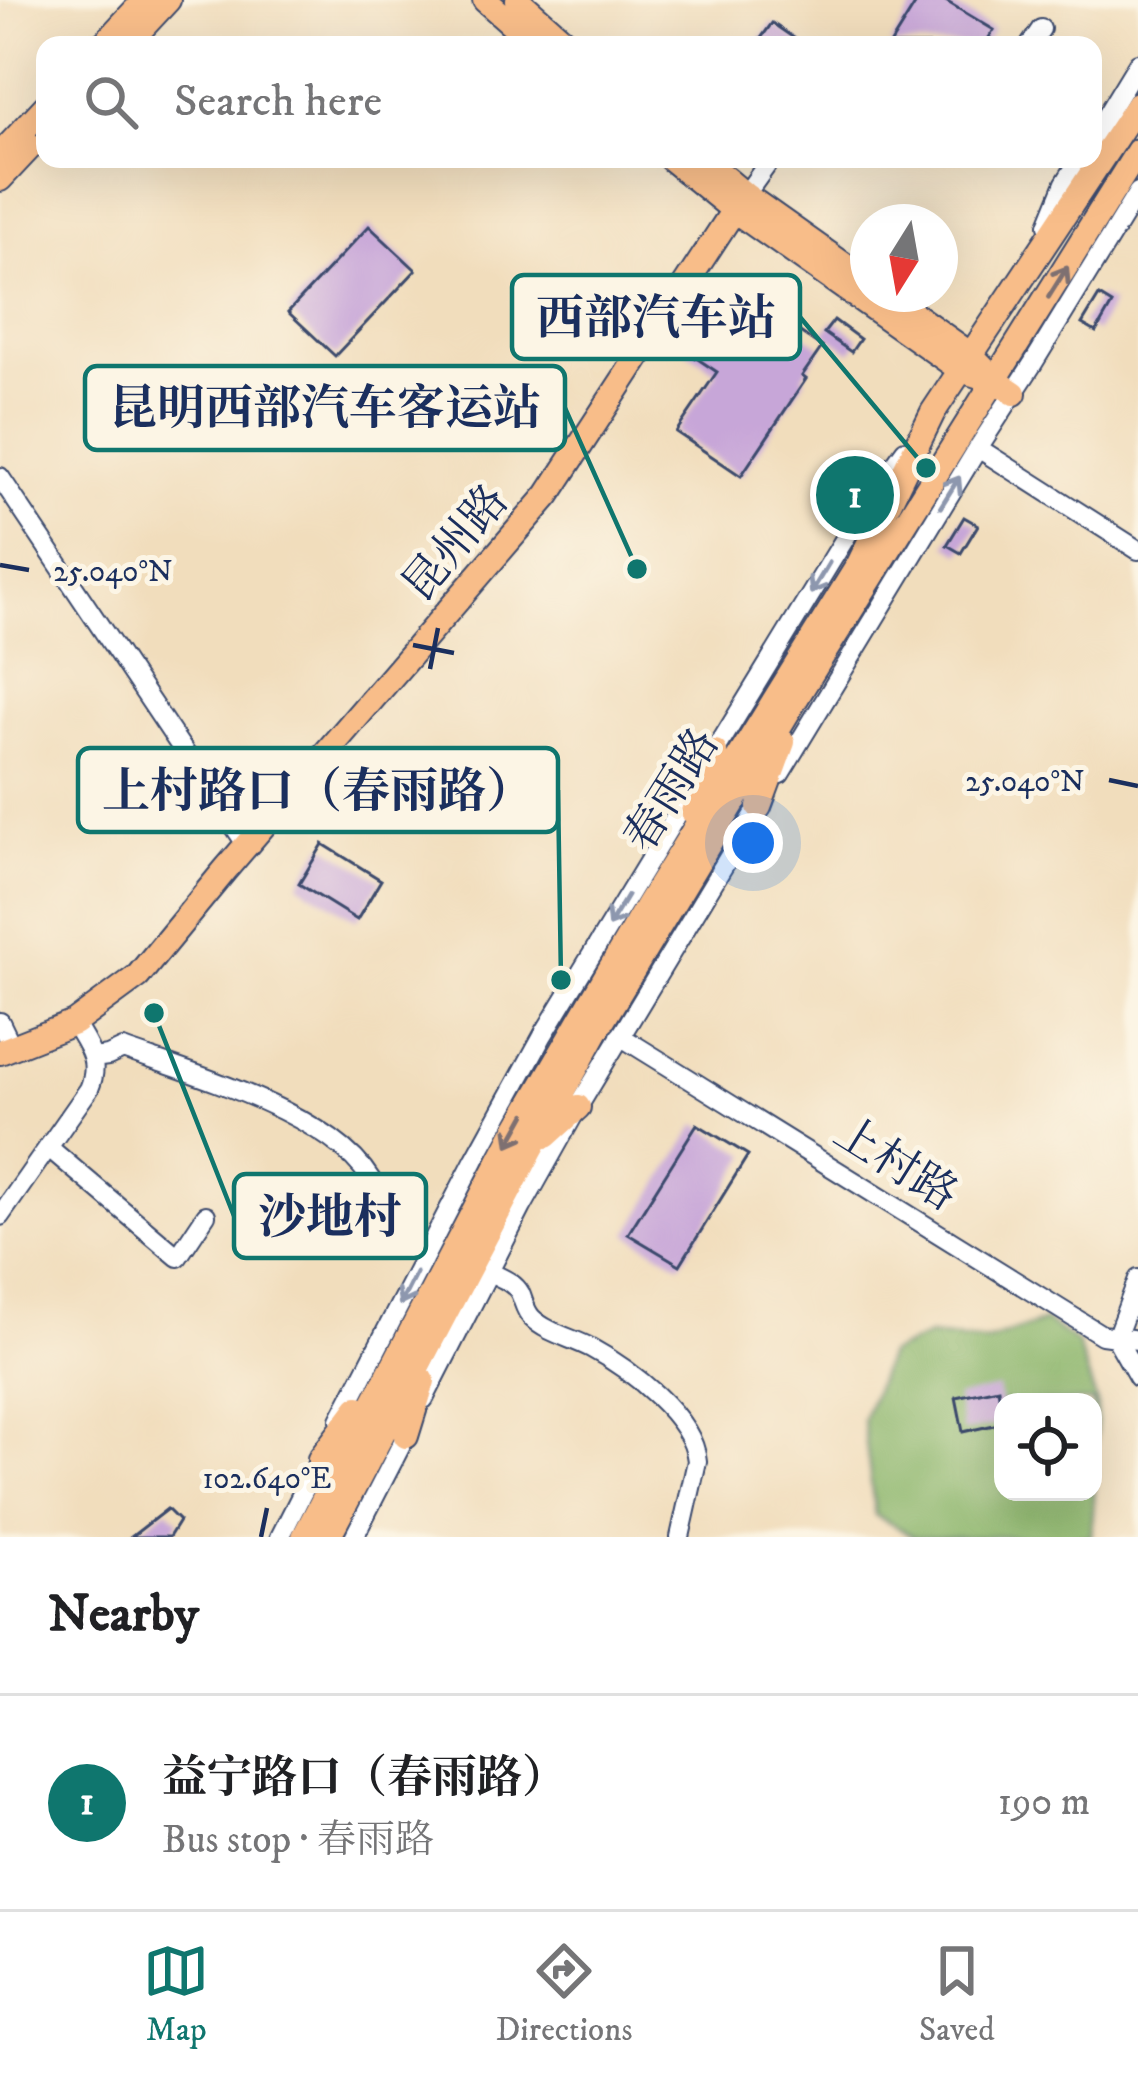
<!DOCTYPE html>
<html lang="en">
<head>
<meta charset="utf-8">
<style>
	body { margin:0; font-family:"IM FELL DW Pica","Noto Serif SC",serif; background:#f6f6f6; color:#202124 }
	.controls { position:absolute; right:36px; bottom:36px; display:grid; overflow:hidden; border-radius:24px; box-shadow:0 12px 48px #0002 }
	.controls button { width:108px; height:108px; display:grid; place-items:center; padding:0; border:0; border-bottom:3px solid #e0e0e0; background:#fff; color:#202124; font:60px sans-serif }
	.compass { position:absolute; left:850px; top:204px; width:108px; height:108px; border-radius:50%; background:#fff; box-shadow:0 12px 48px #0002; rotate:191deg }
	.you { position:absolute; left:753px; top:843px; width:42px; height:42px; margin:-30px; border:9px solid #fff; border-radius:50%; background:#1a73e8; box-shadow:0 0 0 18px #1a73e833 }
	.badge { display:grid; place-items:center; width:78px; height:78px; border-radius:50%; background:#0f766e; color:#fff; font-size:39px; font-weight:700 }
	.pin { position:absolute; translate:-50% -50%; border:6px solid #fff; box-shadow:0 3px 12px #0006 }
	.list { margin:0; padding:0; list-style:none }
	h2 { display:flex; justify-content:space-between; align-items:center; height:156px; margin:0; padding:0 48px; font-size:51px }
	h2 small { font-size:39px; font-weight:400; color:#757577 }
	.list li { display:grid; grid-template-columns:78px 1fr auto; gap:36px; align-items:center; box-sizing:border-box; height:216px; padding:0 48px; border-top:3px solid #e0e0e0 }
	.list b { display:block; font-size:45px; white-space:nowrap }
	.list p { margin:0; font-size:39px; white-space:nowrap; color:#757577 }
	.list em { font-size:39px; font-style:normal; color:#757577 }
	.icon { flex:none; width:66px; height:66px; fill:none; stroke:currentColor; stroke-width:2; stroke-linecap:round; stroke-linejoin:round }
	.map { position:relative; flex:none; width:1138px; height:1537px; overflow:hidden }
	.search { position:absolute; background:#fff; box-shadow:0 12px 48px #0002; left:36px; right:36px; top:36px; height:132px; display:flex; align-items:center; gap:30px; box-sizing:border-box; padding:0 42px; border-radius:24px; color:#757577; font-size:45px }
	.sheet { height:372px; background:#fff }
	nav { display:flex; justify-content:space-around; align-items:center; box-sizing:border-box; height:168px; border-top:3px solid #e0e0e0; background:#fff; font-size:33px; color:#757577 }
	nav a { display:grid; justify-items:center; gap:6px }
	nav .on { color:#0f766e }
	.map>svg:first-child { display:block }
	.forest { fill:#8cb66c; stroke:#547265; stroke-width:3; fill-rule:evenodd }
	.building { fill:#c7a6d8 }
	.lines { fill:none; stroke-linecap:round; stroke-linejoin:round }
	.minor-casing { stroke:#3b496c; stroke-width:22 }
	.major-casing { stroke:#3b496c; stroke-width:28 }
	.path { stroke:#3b496c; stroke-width:3; stroke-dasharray:9 9; stroke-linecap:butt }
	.minor { stroke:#fff; stroke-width:18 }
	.major { stroke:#f8bd89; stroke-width:24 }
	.oneway { stroke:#7e6f71 }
	.oneway2 { stroke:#8d97ae }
	.ticks { fill:none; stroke:#1b2f5e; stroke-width:4.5 }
	.labels { text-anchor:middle; stroke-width:10; stroke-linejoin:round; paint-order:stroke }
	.street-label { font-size:45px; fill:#1b2f5e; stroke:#fcf5e5 }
	.ticks-label { font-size:30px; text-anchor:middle; fill:#1b2f5e; stroke:#fcf5e5; stroke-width:10; stroke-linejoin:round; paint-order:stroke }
	.leader { fill:none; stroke:#0f766e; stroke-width:4.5 }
	.callout-dot { fill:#0f766e; stroke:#fcf5e5; stroke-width:4.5 }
	.callout { fill:#fcf5e5; stroke:#0f766e; stroke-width:4.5 }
	.callout-label { font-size:48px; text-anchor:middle; font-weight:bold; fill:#1b2f5e }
</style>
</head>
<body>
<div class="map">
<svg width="1138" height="1537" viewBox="0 0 1138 1537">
	<rect width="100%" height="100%" fill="#fcf5e5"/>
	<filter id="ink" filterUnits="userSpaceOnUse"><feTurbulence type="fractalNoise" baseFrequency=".00833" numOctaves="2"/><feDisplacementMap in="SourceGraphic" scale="24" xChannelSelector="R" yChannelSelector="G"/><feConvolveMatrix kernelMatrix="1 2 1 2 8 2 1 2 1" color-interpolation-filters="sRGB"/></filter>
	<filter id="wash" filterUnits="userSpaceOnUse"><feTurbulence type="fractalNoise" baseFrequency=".004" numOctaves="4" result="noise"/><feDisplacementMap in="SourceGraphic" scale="48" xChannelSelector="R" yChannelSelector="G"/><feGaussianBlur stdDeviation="2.7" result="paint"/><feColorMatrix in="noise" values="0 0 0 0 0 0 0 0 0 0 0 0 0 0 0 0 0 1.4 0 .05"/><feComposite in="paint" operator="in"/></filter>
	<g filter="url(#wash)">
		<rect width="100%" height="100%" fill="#f1ddbc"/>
		<path class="forest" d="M1045,1321L1077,1343L1097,1403L1096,1475L1091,1537H915L875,1515L863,1420L888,1354L929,1336L985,1342ZM1003,1402H1093V1492H1003Z"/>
		<g id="blocks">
			<path class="building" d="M918,0H944L994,30L984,45H890Z
				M772,23L804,45H756Z
				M369,226L416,270L335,356L288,312Z
				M725,281L822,347L802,376L806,379L741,476L676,432L717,372L680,347Z
				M1099,296L1112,304L1096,332L1082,324Z
				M834,320L860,339L851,352L824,333Z
				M964,517L978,525L961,553L947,545Z
				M323,844L381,880L357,920L299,884Z
				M697,1124L748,1155L680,1265L628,1234Z
				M998,1388L1003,1423L963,1432L956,1397Z
				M167,1509L179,1521L169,1537H131Z"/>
		</g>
	</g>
	<g filter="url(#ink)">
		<use href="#blocks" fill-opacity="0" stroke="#3b496c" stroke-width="3"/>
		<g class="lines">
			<g class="minor-casing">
				<path id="minor" d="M1030,45L1041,29
					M1093,137L1138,63
					M741,201L771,159
					M1048,225L1065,183L1080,159
					M978,448L1138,550
					M0,477L248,847
					M709,761L866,504L905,450
					M780,774L978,448L1032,365L1138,192
					M0,1022L12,1047
					M620,1036L1102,1335L1138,1340
					M93,1058L108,1056L123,1049C192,1074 344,1117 375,1188C380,1199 380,1214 381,1225
					M48,1147L178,1257L206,1215
					M0,1216L89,1089C101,1061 88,1047 74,1023
					M490,1272C501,1278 514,1282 520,1293C524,1302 525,1311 532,1318C547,1333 573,1338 591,1348C628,1368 693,1416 697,1461L680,1537
					M1138,1279L1116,1338L1138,1377
					M424,1399L522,1207L578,1107L765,797
					M340,1420L475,1159L543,1035L695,785
					M280,1537L324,1450
					M354,1537L412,1424"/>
			</g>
			<g class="major-casing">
				<path id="major" d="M485,0L536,45
					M518,0L569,45
					M103,45L145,0
					M126,45L168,0
					M0,155L45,107
					M671,159L734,210L961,370L996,381L1014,393
					M702,159L745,195L868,282
					M0,179L31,146
					M885,294L971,355L982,366
					M759,807L783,742
					M693,812L715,752
					M0,1052L74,1023L138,976L225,870L548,495L734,210
					M546,1136L578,1107
					M406,1436L423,1381
					M320,1459L358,1408
					M304,1537L513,1136L648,904L859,564L933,412L1138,104
					M328,1537L531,1150L597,1030L804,685L1138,151"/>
			</g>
			<path class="path" d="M391,1235L413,1250"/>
			<use href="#minor" class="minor"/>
			<use href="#major" class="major"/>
		</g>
		<defs><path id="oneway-shaft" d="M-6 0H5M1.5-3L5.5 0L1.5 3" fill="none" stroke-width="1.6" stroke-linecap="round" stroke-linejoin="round" transform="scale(3)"/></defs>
		<g class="oneway">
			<use href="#oneway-shaft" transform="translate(1058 282) rotate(-58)"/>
			<use href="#oneway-shaft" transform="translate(517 1130) rotate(119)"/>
		</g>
		<g class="oneway2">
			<use href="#oneway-shaft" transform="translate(950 492) rotate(-58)"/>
			<use href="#oneway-shaft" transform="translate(820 578) rotate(121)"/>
			<use href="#oneway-shaft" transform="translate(618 911) rotate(121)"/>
			<use href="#oneway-shaft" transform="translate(408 1289) rotate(117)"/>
		</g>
	</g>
	<path class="ticks" d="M0,565L29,570M413,645L454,653M430,669L438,628M1109,780L1138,786M261,1537L267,1508"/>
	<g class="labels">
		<g class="street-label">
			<text transform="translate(454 542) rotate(-50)" y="16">昆州路</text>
			<text transform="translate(670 789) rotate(-58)" y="16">春雨路</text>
			<text transform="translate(897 1162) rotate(32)" y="16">上村路</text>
		</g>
	</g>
	<g class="ticks-label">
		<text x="113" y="581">25.040°N</text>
		<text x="1025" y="791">25.040°N</text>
		<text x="267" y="1488">102.640°E</text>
	</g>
	<path class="leader" d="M926 468L800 317M637 569L565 408M561 980L558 790M154 1013L234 1216"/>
	<g class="callout-dot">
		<circle cx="926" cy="468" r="12"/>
		<circle cx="637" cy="569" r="12"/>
		<circle cx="561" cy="980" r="12"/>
		<circle cx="154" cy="1013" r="12"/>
	</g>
	<g class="callout">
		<rect x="512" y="275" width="288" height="84" rx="12"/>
		<rect x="85" y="366" width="480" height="84" rx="12"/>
		<rect x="78" y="748" width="480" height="84" rx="12"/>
		<rect x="234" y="1174" width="192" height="84" rx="12"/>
	</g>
	<g class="callout-label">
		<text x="656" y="334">西部汽车站</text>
		<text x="325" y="424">昆明西部汽车客运站</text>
		<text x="318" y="807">上村路口（春雨路）</text>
		<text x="330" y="1233">沙地村</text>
	</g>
</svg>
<div class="controls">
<button><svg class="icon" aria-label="locate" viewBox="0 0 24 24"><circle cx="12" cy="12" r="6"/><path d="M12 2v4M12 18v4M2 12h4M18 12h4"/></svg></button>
</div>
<svg class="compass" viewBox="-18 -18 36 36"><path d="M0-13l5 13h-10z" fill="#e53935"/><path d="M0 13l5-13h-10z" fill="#757577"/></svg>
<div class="you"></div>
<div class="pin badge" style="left:855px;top:495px">1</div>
<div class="search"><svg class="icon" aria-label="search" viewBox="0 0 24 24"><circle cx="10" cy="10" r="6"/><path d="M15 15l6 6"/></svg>Search here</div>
</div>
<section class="sheet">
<h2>Nearby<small></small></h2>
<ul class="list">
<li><span class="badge">1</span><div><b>益宁路口（春雨路）</b><p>Bus stop · 春雨路</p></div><em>190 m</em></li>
</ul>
</section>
<nav>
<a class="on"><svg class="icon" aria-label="map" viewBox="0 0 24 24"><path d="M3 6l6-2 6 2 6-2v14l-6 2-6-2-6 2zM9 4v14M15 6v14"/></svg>Map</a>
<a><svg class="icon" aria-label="directions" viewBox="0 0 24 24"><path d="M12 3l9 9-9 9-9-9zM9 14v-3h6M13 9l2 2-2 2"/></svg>Directions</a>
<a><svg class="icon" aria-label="saved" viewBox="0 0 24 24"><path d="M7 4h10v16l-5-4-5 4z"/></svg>Saved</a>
</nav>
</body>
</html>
